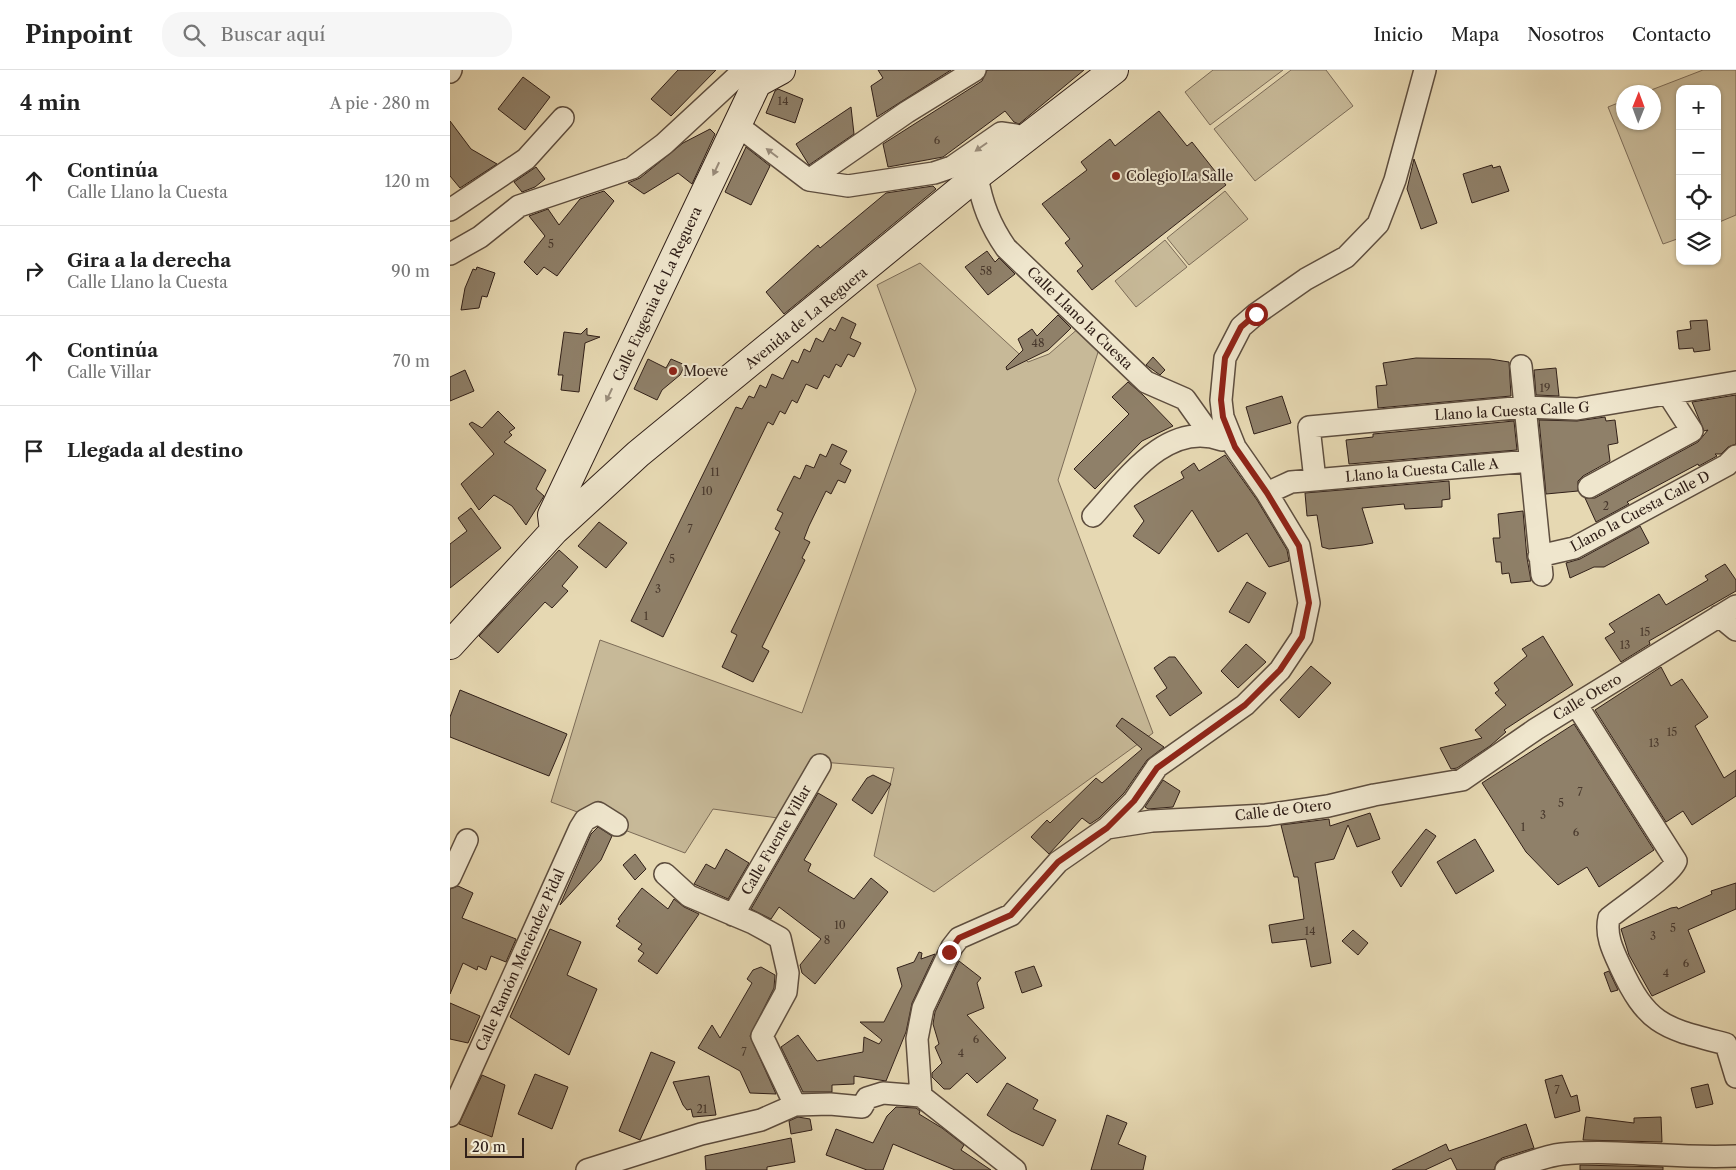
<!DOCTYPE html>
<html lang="es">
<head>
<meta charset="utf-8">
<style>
	body { margin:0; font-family:"Libre Caslon Text",serif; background:#f6f6f6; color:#222 }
	.controls { position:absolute; right:15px; top:15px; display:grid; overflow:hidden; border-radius:10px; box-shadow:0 1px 4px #0004 }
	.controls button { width:45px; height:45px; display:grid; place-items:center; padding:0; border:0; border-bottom:1px solid #e0e0e0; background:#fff; color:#222; font:25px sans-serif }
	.compass { position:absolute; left:1166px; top:15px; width:45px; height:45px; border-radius:50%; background:#fff; box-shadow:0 1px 4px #0004; rotate:1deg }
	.scale { position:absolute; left:15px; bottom:12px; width:59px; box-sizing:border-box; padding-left:5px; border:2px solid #312019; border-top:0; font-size:14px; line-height:18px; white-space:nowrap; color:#312019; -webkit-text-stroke:4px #efe6cd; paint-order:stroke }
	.stop { position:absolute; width:15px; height:15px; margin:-11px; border:4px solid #8f2418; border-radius:50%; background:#fff }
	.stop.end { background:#8f2418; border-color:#fff; box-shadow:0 1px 5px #0008 }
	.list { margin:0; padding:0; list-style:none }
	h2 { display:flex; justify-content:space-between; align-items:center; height:65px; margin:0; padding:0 20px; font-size:21px }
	h2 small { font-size:16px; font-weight:400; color:#767676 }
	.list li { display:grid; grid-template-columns:32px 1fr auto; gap:15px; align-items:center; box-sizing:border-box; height:90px; padding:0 20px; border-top:1px solid #e0e0e0 }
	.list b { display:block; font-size:19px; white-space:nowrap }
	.list p { margin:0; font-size:16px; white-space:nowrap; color:#767676 }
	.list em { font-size:16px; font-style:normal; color:#767676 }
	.icon { flex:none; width:28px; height:28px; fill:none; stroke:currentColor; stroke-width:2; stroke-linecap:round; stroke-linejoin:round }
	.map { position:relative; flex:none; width:1286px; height:1100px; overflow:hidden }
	header { display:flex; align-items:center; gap:30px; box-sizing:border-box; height:70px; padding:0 25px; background:#fff; border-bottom:1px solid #e0e0e0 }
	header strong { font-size:24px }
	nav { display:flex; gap:28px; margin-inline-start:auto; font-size:18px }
	.search { width:350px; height:45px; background:#f6f6f6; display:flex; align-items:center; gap:12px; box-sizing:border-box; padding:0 18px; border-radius:20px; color:#767676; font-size:19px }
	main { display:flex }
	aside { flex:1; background:#fff }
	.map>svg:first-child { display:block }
	.green { fill:#c7b998; stroke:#7c6c58 }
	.building { fill:#8f8069; stroke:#312019 }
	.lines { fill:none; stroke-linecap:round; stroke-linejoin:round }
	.street-casing { stroke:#5e4e3f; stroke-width:24 }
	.secondary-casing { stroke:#312019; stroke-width:30 }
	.street { stroke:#efe6cd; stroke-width:21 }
	.secondary { stroke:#efe6cd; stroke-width:28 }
	.oneway { fill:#9a8d7c }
	.route { stroke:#8f2418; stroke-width:6 }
	.poi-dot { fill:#8f2418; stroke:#efe6cd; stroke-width:2 }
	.labels { text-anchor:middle; stroke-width:4; stroke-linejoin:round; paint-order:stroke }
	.number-label { font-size:11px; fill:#48382d }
	.poi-label { font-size:14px; fill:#312019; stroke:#efe6cd; text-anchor:start }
	.street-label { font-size:14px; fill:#312019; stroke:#efe6cd }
</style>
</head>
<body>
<header>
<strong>Pinpoint</strong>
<div class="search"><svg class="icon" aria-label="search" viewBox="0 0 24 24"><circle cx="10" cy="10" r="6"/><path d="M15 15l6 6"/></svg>Buscar aquí</div>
<nav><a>Inicio</a><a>Mapa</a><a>Nosotros</a><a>Contacto</a></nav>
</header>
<main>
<aside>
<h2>4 min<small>A pie · 280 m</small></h2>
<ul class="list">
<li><svg class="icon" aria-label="ahead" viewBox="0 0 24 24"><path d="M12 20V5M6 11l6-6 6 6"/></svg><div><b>Continúa</b><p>Calle Llano la Cuesta</p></div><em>120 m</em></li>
<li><svg class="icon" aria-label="right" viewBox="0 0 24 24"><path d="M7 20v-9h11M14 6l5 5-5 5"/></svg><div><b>Gira a la derecha</b><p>Calle Llano la Cuesta</p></div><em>90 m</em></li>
<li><svg class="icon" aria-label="ahead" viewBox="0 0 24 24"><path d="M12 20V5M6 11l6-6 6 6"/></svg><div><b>Continúa</b><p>Calle Villar</p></div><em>70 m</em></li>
<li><svg class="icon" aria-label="arrive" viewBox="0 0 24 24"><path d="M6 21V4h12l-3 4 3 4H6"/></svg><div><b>Llegada al destino</b></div></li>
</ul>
</aside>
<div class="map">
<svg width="1286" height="1100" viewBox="0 0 1286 1100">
	<rect width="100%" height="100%" fill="#e6d8b2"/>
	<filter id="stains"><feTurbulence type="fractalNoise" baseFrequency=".004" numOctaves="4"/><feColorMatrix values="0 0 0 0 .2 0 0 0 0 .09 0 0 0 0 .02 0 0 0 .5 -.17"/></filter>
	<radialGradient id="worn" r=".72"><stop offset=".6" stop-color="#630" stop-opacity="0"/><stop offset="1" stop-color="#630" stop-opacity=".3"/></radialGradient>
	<path class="green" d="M763,0H833L760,55L735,22Z
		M841,0H876L903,36L805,111L764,59Z
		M1253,0H1286V145L1267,153V19H1230V168L1213,174L1158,37L1173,31L1174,52H1204V22H1196Z
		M775,121L798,149L739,195L717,168Z
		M715,170L737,197L686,237L665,211Z
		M470,193L578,292L599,284L630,257L649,279L608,410L703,663L484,822L424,786L444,698L360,691L335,749L263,739L235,783L101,732L150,570L352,643L466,320L427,215Z"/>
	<path class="building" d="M228,0H266L221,46L201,29Z
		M428,0H501L427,47L421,16L433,8Z
		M537,0H634L569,54L564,52L555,41L493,87L438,97L433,74L532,11Z
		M73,7L100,27L75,60L48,39Z
		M328,19L353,29L345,53L316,43L325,21Z
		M401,37L404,64L359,95L346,74Z
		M709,41L737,76L742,72L776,115L642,220L627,201L633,196L615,173L620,169L592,134L637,100L631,92L660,69L665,76Z
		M0,51L21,79L47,94L10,118L0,106Z
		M260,59L265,64L242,114L228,103L194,124L178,113L190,108L233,73Z
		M296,77L320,96L301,135L275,122Z
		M964,89L987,153L971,159L957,119Z
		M1042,95L1043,98L1050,96L1059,121L1022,133L1013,104Z
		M86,97L95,109L85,117L72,122L64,112Z
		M483,116L486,119L334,244L316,222L368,175L370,178L436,123Z
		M154,121L164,131L107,206L94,197L87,205L74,192L95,166L79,146L98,139L109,155L130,129Z
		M537,181L545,192L549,188L565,204L538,225L515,197Z
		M27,197L45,203L37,227L32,226L29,238L11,240L15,218L23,199L26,200Z
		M608,245L621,258L617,262L598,280L557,300L556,297L573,280L568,269L582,259L587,266Z
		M392,247L406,254L400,268L411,273L404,287L398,284L391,297L386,294L379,308L374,305L367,319L356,314L347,333L342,330L335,344L330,341L323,355L318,352L213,567L181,551L286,337L292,339L299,326L304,328L310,315L316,318L322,304L333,309L342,290L348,293L354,279L360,282L366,268L373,272L380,258L385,261Z
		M1257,250L1260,280L1244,282L1243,278L1229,279L1227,261L1241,259L1240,251Z
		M137,258V265L150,267L135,273L129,322L111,320L113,305H108L114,262L131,264Z
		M703,287L715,300L710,305L696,295Z
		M966,288L1040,289L1059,292L1061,326L928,338L926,316L937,315L933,293Z
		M198,289L216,298L221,289L235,295L230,305L212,320L207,330L184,319Z
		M1106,298L1109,326L1086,325L1084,300Z
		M15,300L24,321L0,331V307Z
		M678,312L693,325L723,356L692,371L645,419L624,399L679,344L662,327Z
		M1286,325V374L1278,377L1271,384H1265L1267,386L1249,396L1248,394L1177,432L1179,434L1146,452L1135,428H1145L1248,372L1258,360L1254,361L1242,332Z
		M832,326L841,353L804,364L796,337Z
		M48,341L65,358L59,362L62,365L54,372L96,400L86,419L94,426L76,455L62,436L44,425L29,440L11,414L44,384L19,354L22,352L32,358Z
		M1155,347L1156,351L1165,350L1168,373L1158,375L1160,391L1133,406L1128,411V421L1096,424L1089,350L1127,351Z
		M1064,351L1067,380L899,394L896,370L923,367V364Z
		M382,374L397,381L390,394L401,400L395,413L388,410L381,424L376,421L359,456L354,469L360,472L352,488L355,490L312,577L319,581L303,612L272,597L287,565L281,562L330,462L325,459L333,443L327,440L344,406L350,409L356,395L364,398L370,384L376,387Z
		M775,385L807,430L837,480L839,491L819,497L797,463L768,482L742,440L709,484L683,466L694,451L684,436L734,408L731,402L744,393L749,401Z
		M999,411L1000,429L992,430V437L955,439L954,434L912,438L923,473L913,475L879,479L872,477L867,445L857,446L855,423Z
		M21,438L51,478L0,518V474L17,461L8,448Z
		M1073,441L1077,488L1081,511L1061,513L1059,503L1052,504L1051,492H1046L1043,468H1050L1048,444Z
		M149,452L177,473L156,498L128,476Z
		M1190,456L1199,473L1154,497H1144L1120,508L1116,493L1130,489Z
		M109,480L128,497L112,516L118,521L102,538L95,532L48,583L29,566Z
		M1275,494L1286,510V521L1199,571L1200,574L1171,592L1155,568L1165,562L1159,554L1209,524L1216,535L1258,510L1255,506Z
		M797,512L816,523L799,553L779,542Z
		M1093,566L1123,615L1054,660L1056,662L1040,676L1007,698L1001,699L990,678L1032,668L1025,660L1056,635L1045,623L1049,620L1044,613L1077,586L1072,579Z
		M796,574L816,592L788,618L771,601Z
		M719,587H725L752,623L720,646L706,626L717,618L704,598Z
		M861,596L881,613L849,648L830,630Z
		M1211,597L1221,616L1232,609L1258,647L1245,656L1274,708L1286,700V726L1242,755L1233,741L1216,752L1145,640Z
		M10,620L117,664L99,706L0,667V647Z
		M672,648L714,677L697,690L674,723L649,748L640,754L632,748L599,784L581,767L597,750L600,753L646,708L652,713L692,679L666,656Z
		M1124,654L1204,780L1149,817L1137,797L1108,815L1076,782L1032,713Z
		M423,705L441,714L422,744L402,730L417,708Z
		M713,710L730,721L723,737L698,739L695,737Z
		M368,723L387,734L354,790L361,794L358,801L404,829L421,808L438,822L365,914L352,903L350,895L371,869L329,837L321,849L301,839Z
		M920,743L930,769L907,777L898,755L884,789L865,793L881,893L861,897L856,869L822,873L819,855L854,849L848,807H844L831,755L879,749L880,756Z
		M148,757L162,766L151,790L110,835L141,764Z
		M976,759L986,766L951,817L942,802Z
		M1025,769L1044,801L1006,824L987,792Z
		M276,779L299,793L278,829L244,814L256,794L265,799Z
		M185,784L196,799L185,810L173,795Z
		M1286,813V839L1238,860L1255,902L1202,926L1179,885L1171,859L1221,838L1227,837L1228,839L1262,824L1261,821Z
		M8,816L23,823L12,848L66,869L56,892L41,886L36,900L28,896L27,900L13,893L0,924V819Z
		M192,818L218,839L224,829L234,837L249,844L207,904L188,891L194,883L188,879L192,874L166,856L170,851L168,849Z
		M100,859L131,872L117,905L147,919L119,985L60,947Z
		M903,860L918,873L908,885L892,871Z
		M469,882L472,883L471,889L485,884L462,933L456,962L436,1011L404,1006V1014L382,1015V1022H353L331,977L348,965L367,991L413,982L414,967L429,974L432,970L410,952H434L452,916L447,898L464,892Z
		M509,891L531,908L527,913L534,938L517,945L556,988L527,1013L517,1003L500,1019H494L482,1007V1003L492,993L485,977L489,974L483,954L485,942Z
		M584,896L592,916L572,923L565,902Z
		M311,897L325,905L324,918L300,966L326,1024L300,1023L290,1001L248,978L262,955L270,968L302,913L297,909L303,900Z
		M1159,901L1168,920L1161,922L1154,903Z
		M0,933L30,946L18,973L0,969Z
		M201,982L225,992L190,1070L169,1061Z
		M85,1004L118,1017L102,1059L68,1044Z
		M32,1005L55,1015L42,1067L9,1054Z
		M1112,1005L1121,1027L1127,1025L1130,1041L1105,1048L1095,1010Z
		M259,1006L266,1045L243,1047L241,1039L237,1040L233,1035L223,1012Z
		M557,1013L588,1030L583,1039L606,1050L593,1076L561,1061L537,1045Z
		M1258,1014L1263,1034L1246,1038L1241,1018Z
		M446,1037L466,1038L470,1041L469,1044L492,1058L514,1075L511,1080L541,1100H505L443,1074L433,1100H417L376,1085L386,1059L423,1073L437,1046Z
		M657,1045L677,1053L668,1074L696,1086L693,1100H641Z
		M348,1047L360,1049L362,1060L341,1064L339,1051Z
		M1136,1047L1184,1053V1048L1211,1047L1212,1072L1133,1070Z
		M1076,1054L1084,1078L1052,1088L1047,1092L1044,1100H1007L1001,1088L975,1100H942L996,1074L999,1081Z
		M341,1068L345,1092L317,1097V1100H256L255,1086Z
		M1130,1095L1213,1097V1100H1130Z"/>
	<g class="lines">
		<g class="street-casing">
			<path id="street" d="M0,2L1,0
				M287,55L359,110L398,116L484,103L502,97L551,63L565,65L573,72
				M527,106C532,134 540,155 556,178L696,312L735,329L762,367
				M359,110L457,42L525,0
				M0,140L76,89L113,48
				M0,184L30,167L69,136L182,98L214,74L294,0
				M1071,296L1092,505
				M865,410L859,357L1075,337L1127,339L1286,312
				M1139,417L1242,361L1218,324
				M817,423L841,412L1080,391
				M643,446C675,411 717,349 772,370
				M1089,486L1124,478L1277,395L1286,386
				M1269,546L1286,560
				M1126,634L1226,791C1222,804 1172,837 1159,848C1155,865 1163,881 1170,896C1198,957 1215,958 1276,974L1286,1007
				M657,758L702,751L816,745L878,736L924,725L1012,710L1086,659L1286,536
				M215,804L239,826L303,853L330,868L338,903L336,922L312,966L345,1035
				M0,807L17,770
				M283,845L370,695
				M471,1026L467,969L473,938L502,877L509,868L561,845L608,792L657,758L684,731L707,697L795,635L830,600L852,567L859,533L849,476L817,423L785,377L773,347L771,330L775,288L791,257L806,244L856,209L896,187L928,154L945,110L975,0
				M471,1026L565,1100
				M0,1046L130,758L135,750L148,743L167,755
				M137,1100L251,1064L311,1050L345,1035L380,1034L412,1037L417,1028L433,1023L471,1026
				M1056,1100C1074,1095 1094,1086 1112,1084C1170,1079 1228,1089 1286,1086"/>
		</g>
		<g class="secondary-casing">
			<path id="secondary" d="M104,461L102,445L307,13L331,0
				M0,575L104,461L188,384L527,106L664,0"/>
		</g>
		<use href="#street" class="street"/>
		<use href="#secondary" class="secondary"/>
	</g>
	<defs><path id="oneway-solid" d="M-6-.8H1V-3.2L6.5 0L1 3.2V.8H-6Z" transform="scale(1.25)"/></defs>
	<g class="oneway">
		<use href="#oneway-solid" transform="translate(531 77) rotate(145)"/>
		<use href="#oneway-solid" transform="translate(322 83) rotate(-143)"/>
		<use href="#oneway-solid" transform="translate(266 99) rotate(115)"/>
		<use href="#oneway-solid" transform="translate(159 325) rotate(115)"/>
	</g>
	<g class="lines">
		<path class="route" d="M499,882L509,868L561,845L608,792L657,758L684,731L707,698L795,635L830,600L852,567L859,533L849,476L817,423L785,377L773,347L771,330L775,288L791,257L806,244"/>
	</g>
	<g class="poi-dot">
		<circle cx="666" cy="106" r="5"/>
		<circle cx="223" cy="301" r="5"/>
	</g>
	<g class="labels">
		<g class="number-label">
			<text x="333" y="35">14</text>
			<text x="487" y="74">6</text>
			<text x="101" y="178">5</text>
			<text x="536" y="205">58</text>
			<text x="588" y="277">48</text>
			<text x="1095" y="322">19</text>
			<text x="265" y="406">11</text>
			<text x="257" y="425">10</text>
			<text x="1156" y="440">2</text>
			<text x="240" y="463">7</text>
			<text x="222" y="493">5</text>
			<text x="208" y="523">3</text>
			<text x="196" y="550">1</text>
			<text x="1195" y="566">15</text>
			<text x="1175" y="579">13</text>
			<text x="1222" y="666">15</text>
			<text x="1204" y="677">13</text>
			<text x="1130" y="726">7</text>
			<text x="1111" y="737">5</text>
			<text x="1093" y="749">3</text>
			<text x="1073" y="761">1</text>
			<text x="1126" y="766">6</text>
			<text x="390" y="859">10</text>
			<text x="1223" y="862">5</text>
			<text x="860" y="865">14</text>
			<text x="1203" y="870">3</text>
			<text x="377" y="874">8</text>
			<text x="1236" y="897">6</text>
			<text x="1216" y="907">4</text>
			<text x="526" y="973">6</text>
			<text x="294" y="986">7</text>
			<text x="511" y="987">4</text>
			<text x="1107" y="1024">7</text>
			<text x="252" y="1043">21</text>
		</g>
		<g class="poi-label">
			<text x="676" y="111">Colegio La Salle</text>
			<text x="233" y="306">Moeve</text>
		</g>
		<g class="street-label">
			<text transform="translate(207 224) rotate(-65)" y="5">Calle Eugenia de La Reguera</text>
			<text transform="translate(356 248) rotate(-39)" y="5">Avenida de La Reguera</text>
			<text transform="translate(630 248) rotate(44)" y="5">Calle Llano la Cuesta</text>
			<text transform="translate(1062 341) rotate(-3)" y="5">Llano la Cuesta Calle G</text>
			<text transform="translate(972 400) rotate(-5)" y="5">Llano la Cuesta Calle A</text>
			<text transform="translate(1190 441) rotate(-28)" y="5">Llano la Cuesta Calle D</text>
			<text transform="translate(1137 627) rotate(-31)" y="5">Calle Otero</text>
			<text transform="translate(833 740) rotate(-7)" y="5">Calle de Otero</text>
			<text transform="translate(326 770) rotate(-60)" y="5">Calle Fuente Villar</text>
			<text transform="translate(70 890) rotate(-66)" y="5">Calle Ramón Menéndez Pidal</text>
		</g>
	</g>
	<rect width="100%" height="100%" filter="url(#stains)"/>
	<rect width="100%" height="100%" fill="url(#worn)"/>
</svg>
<div class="controls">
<button>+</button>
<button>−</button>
<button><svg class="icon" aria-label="locate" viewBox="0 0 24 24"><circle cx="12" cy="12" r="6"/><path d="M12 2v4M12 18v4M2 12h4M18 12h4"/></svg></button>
<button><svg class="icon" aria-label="layers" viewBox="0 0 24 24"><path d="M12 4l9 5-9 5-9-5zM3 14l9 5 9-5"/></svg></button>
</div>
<svg class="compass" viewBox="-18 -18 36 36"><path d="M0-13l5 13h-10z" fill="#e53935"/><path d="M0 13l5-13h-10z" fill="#767676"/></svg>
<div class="scale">20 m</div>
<div class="stop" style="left:806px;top:244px"></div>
<div class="stop end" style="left:499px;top:882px"></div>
</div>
</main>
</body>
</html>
